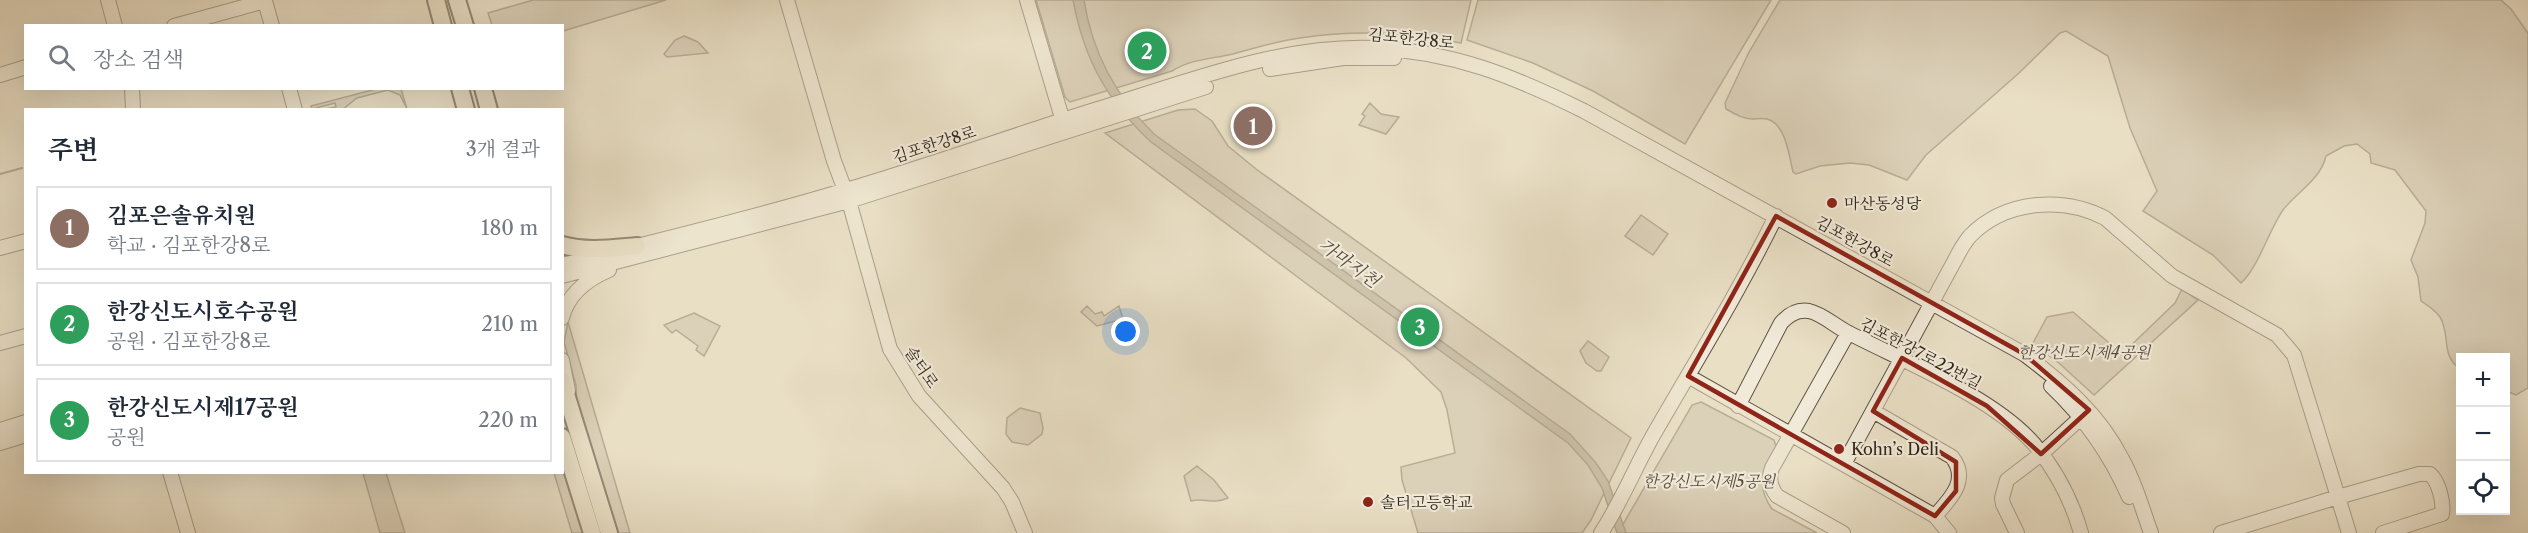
<!DOCTYPE html>
<html lang="ko">
<head>
<meta charset="utf-8">
<style>
	body { margin:0; font-family:"Libre Caslon Text","Noto Serif KR",serif; background:#f2f2f3; color:#1f2937 }
	.controls { position:absolute; right:18px; bottom:18px; display:grid; overflow:hidden; border-radius:0px; box-shadow:0 6px 24px #0002 }
	.controls button { width:54px; height:54px; display:grid; place-items:center; padding:0; border:0; border-bottom:2px solid #e0e1e3; background:#fff; color:#1f2937; font:30px sans-serif }
	.you { position:absolute; left:1126px; top:332px; width:21px; height:21px; margin:-15px; border:4px solid #fff; border-radius:50%; background:#1a73e8; box-shadow:0 0 0 9px #1a73e833 }
	.badge { display:grid; place-items:center; width:39px; height:39px; border-radius:50%; background:#0f766e; color:#fff; font-size:20px; font-weight:700 }
	.pin { position:absolute; translate:-50% -50%; border:3px solid #fff; box-shadow:0 2px 6px #0006 }
	.list { margin:0; padding:0; list-style:none }
	h2 { display:flex; justify-content:space-between; align-items:center; height:78px; margin:0; padding:0 24px; font-size:26px }
	h2 small { font-size:20px; font-weight:400; color:#747a83 }
	.list li { display:grid; grid-template-columns:39px 1fr auto; gap:18px; align-items:center; box-sizing:border-box; height:84px; margin:0 12px 12px; padding:0 12px; border:2px solid #e0e1e3; border-radius:0px }
	.list b { display:block; font-size:22px; white-space:nowrap }
	.list p { margin:0; font-size:20px; white-space:nowrap; color:#747a83 }
	.list em { font-size:20px; font-style:normal; color:#747a83 }
	.icon { flex:none; width:33px; height:33px; fill:none; stroke:currentColor; stroke-width:2; stroke-linecap:round; stroke-linejoin:round }
	.map { position:relative; flex:none; width:2528px; height:533px; overflow:hidden }
	.search { position:absolute; background:#fff; box-shadow:0 6px 24px #0002; left:24px; top:24px; width:540px; height:66px; display:flex; align-items:center; gap:15px; box-sizing:border-box; padding:0 21px; border-radius:0px; color:#747a83; font-size:22px }
	.panel { position:absolute; background:#fff; box-shadow:0 6px 24px #0002; left:24px; top:108px; width:540px; height:366px; border-radius:0px }
	.map>svg:first-child { display:block }
	.green { fill:#c9bfa8; stroke:#7c7260; stroke-width:1.5 }
	.water { fill:#aaa08b; stroke:#796f5d; stroke-width:1.5 }
	.lines { fill:none; stroke-linecap:round; stroke-linejoin:round }
	.stream { stroke:#796f5d; stroke-width:2 }
	.minor-casing { stroke:#5e5444; stroke-width:16 }
	.major-casing { stroke:#2f2519; stroke-width:20 }
	.minor { stroke:#f1ead9; stroke-width:14 }
	.major { stroke:#e9dfc5; stroke-width:16 }
	.marked { fill:none; stroke:#8f2418; stroke-width:4.5; stroke-linejoin:round }
	.poi-dot { fill:#8f2418; stroke:#f1ead9; stroke-width:2 }
	.labels { text-anchor:middle; stroke-width:4.5; stroke-linejoin:round; paint-order:stroke }
	.street-label { font-size:16px; fill:#2f2519; stroke:#f1ead9 }
	.poi-label { font-size:16px; fill:#2f2519; stroke:#f1ead9; text-anchor:start }
	.park-label { font-size:16px; font-style:italic; fill:#564c3d; stroke:#f1ead9 }
	.water-label { font-size:18px; font-style:italic; fill:#5a5041; stroke:#f1ead9 }
</style>
</head>
<body>
<div class="map">
<svg width="2528" height="533" viewBox="0 0 2528 533">
	<rect width="100%" height="100%" fill="#e9dfc5"/>
	<filter id="stains"><feTurbulence type="fractalNoise" baseFrequency=".00333" numOctaves="4"/><feColorMatrix values="0 0 0 0 .2 0 0 0 0 .09 0 0 0 0 .02 0 0 0 .5 -.17"/></filter>
	<radialGradient id="worn" r=".72"><stop offset=".6" stop-color="#630" stop-opacity="0"/><stop offset="1" stop-color="#630" stop-opacity=".3"/></radialGradient>
	<path class="green" d="M533,0H666L563,31L562,26L492,25L488,13Z
		M1036,0H1471L1461,43C1409,32 1352,30 1300,38C1277,41 1255,48 1233,54C1211,59 1191,59 1172,71L1070,102L1065,97Z
		M1478,0H1771L1685,144L1593,91L1533,63L1467,40Z
		M1780,0H2501L2511,9L2528,33V388L2516,395L2506,391V358H2460V369C2440,355 2451,335 2440,317C2435,310 2427,305 2421,301L2418,277L2411,260L2425,223L2426,211L2395,170L2371,163L2370,154L2357,144L2344,146L2326,156C2321,179 2297,192 2283,210C2269,230 2258,268 2241,283L2213,255L2143,211L2157,191L2130,128L2108,56L2066,31L2060,33L2019,73L1926,155L1907,180L1869,165L1850,163L1820,166L1796,174L1793,172C1789,156 1786,124 1767,119C1762,118 1757,119 1753,119C1743,119 1735,114 1726,109L1725,103L1749,52Z
		M684,36L698,42L708,53L667,57L664,54L675,40Z
		M401,89L407,109L400,95L388,90L357,98L343,109H325L336,107L335,103L316,108V109H312L311,106L376,89Z
		M1370,103L1381,114L1399,117L1386,134L1359,125L1365,116L1362,114Z
		M1195,109L1212,121L1228,146L1256,169L1631,438L1591,520L1582,533H1418L1402,480L1401,467L1455,453L1447,410L1441,392L1406,358L1105,133L1178,110Z
		M1641,215L1668,234L1653,255L1625,236Z
		M2182,289L2198,300L2094,395L2060,364L2033,343L2047,317L2073,312L2122,354L2175,303Z
		M1087,306L1095,314L1102,312L1104,316L1119,306L1123,319L1097,326L1081,312Z
		M694,313L720,326L704,356L696,350L698,346L676,330L672,333L664,325Z
		M568,322L630,533H617L577,404L576,385L564,342Z
		M1588,341L1609,357L1601,371H1597L1586,363L1580,351Z
		M1701,402L1774,440L1777,449C1764,471 1755,485 1772,509L1817,533H1618L1692,405Z
		M1020,408L1040,413L1043,428L1042,434L1028,445L1012,442L1006,434L1007,418Z
		M563,459L586,533H572L554,473L562,472Z
		M1197,466L1214,480L1228,498C1212,505 1204,497 1191,501L1184,476Z
		M363,473H386L405,533H380Z"/>
	<path class="water" d="M1073,0H1084C1092,52 1116,97 1154,134L1570,434L1596,463L1608,481L1626,533H1617L1602,488L1588,465L1568,443L1151,142C1107,101 1084,59 1073,0Z"/>
	<g class="lines">
		<path class="stream" d="M0,174L22,168"/>
		<g class="minor-casing">
			<path id="minor" d="M108,0L115,26
				M787,0L834,161L849,201L890,349L919,396L1003,488L1012,502L1025,533
				M1027,0L1065,128
				M174,26L265,1L272,26
				M1270,69L1343,58H1394
				M0,75L26,67
				M132,88L133,110
				M289,88L295,110
				M0,248L26,241
				M629,248C701,230 774,212 846,190C931,165 1014,135 1098,109C1187,82 1281,44 1375,48C1455,52 1513,76 1584,111L2024,354C2063,383 2100,415 2122,459C2135,482 2142,508 2151,533
				M562,265L610,253
				M562,276L849,201L1206,87
				M562,318C568,293 588,279 609,270
				M0,343L26,336
				M562,360L568,391
				M1688,376L1935,516L1949,533
				M2051,386C2085,418 2110,454 2129,497
				M1738,406L1781,323C1788,315 1797,309 1809,311C1823,314 1836,327 1849,333C1905,362 1993,397 2034,444C2055,469 2072,501 2081,533
				M1873,411L1952,457C1970,480 1950,499 1935,516
				M0,430L26,422
				M0,443L26,435
				M1844,464L1955,260C1959,252 1964,243 1970,236C2005,200 2063,196 2105,218L2172,276L2277,335L2294,355L2338,497L2221,533
				M170,472L188,533
				M1601,533C1622,501 1636,465 1655,432C1696,361 1740,290 1776,216
				M1843,533L1777,496C1771,488 1768,478 1772,468L1848,333
				M2017,533L2003,504L2002,498L2007,480L2041,454L2087,412
				M2349,533L2338,497L2419,474H2430C2439,482 2444,503 2442,514L2383,533"/>
		</g>
		<g class="major-casing">
			<path id="major" d="M436,0L443,26
				M457,0L465,26
				M460,88L466,110
				M483,88L489,110
				M562,245C587,252 613,248 637,246
				M562,381L609,533
				M562,437L592,533"/>
		</g>
		<use href="#minor" class="minor"/>
		<use href="#major" class="major"/>
	</g>
	<path d="M0 0H2528V533H0ZM1776,216L2024,354L2089,410L2041,454L1987,406L1902,358L1873,411L1956,462V491L1935,516L1688,376Z" fill="#e9dfc5" fill-opacity=".55" fill-rule="evenodd"/>
	<path class="marked" d="M1776,216L2024,354L2089,410L2041,454L1987,406L1902,358L1873,411L1956,462V491L1935,516L1688,376Z"/>
	<g class="poi-dot">
		<circle cx="1832" cy="203" r="6"/>
		<circle cx="1839" cy="449" r="6"/>
		<circle cx="1368" cy="502" r="6"/>
	</g>
	<g class="labels">
		<g class="street-label">
			<text transform="translate(1411 38) rotate(6)" y="6">김포한강8로</text>
			<text transform="translate(934 144) rotate(-18)" y="6">김포한강8로</text>
			<text transform="translate(1855 241) rotate(29)" y="6">김포한강8로</text>
			<text transform="translate(1921 353) rotate(28)" y="6">김포한강7로22번길</text>
			<text transform="translate(922 367) rotate(56)" y="6">솔터로</text>
		</g>
		<g class="poi-label">
			<text x="1844" y="209">마산동성당</text>
			<text x="1851" y="455">Kohn’s Deli</text>
			<text x="1380" y="508">솔터고등학교</text>
		</g>
		<g class="park-label">
			<text x="2084" y="358">한강신도시제4공원</text>
			<text x="1709" y="487">한강신도시제5공원</text>
		</g>
		<g class="water-label">
			<text transform="translate(1349 263) rotate(36)" y="6">가마지천</text>
		</g>
	</g>
	<rect width="100%" height="100%" filter="url(#stains)"/>
	<rect width="100%" height="100%" fill="url(#worn)"/>
</svg>
<div class="controls">
<button>+</button>
<button>−</button>
<button><svg class="icon" aria-label="locate" viewBox="0 0 24 24"><circle cx="12" cy="12" r="6"/><path d="M12 2v4M12 18v4M2 12h4M18 12h4"/></svg></button>
</div>
<div class="you"></div>
<div class="pin badge" style="left:1253px;top:126px;background:#8d6e63">1</div>
<div class="pin badge" style="left:1147px;top:51px;background:#2e9e5b">2</div>
<div class="pin badge" style="left:1420px;top:327px;background:#2e9e5b">3</div>
<div class="search"><svg class="icon" aria-label="search" viewBox="0 0 24 24"><circle cx="10" cy="10" r="6"/><path d="M15 15l6 6"/></svg>장소 검색</div>
<section class="panel">
<h2>주변<small>3개 결과</small></h2>
<ul class="list">
<li><span class="badge" style="background:#8d6e63">1</span><div><b>김포은솔유치원</b><p>학교 · 김포한강8로</p></div><em>180 m</em></li>
<li><span class="badge" style="background:#2e9e5b">2</span><div><b>한강신도시호수공원</b><p>공원 · 김포한강8로</p></div><em>210 m</em></li>
<li><span class="badge" style="background:#2e9e5b">3</span><div><b>한강신도시제17공원</b><p>공원</p></div><em>220 m</em></li>
</ul>
</section>
</div>
</body>
</html>
